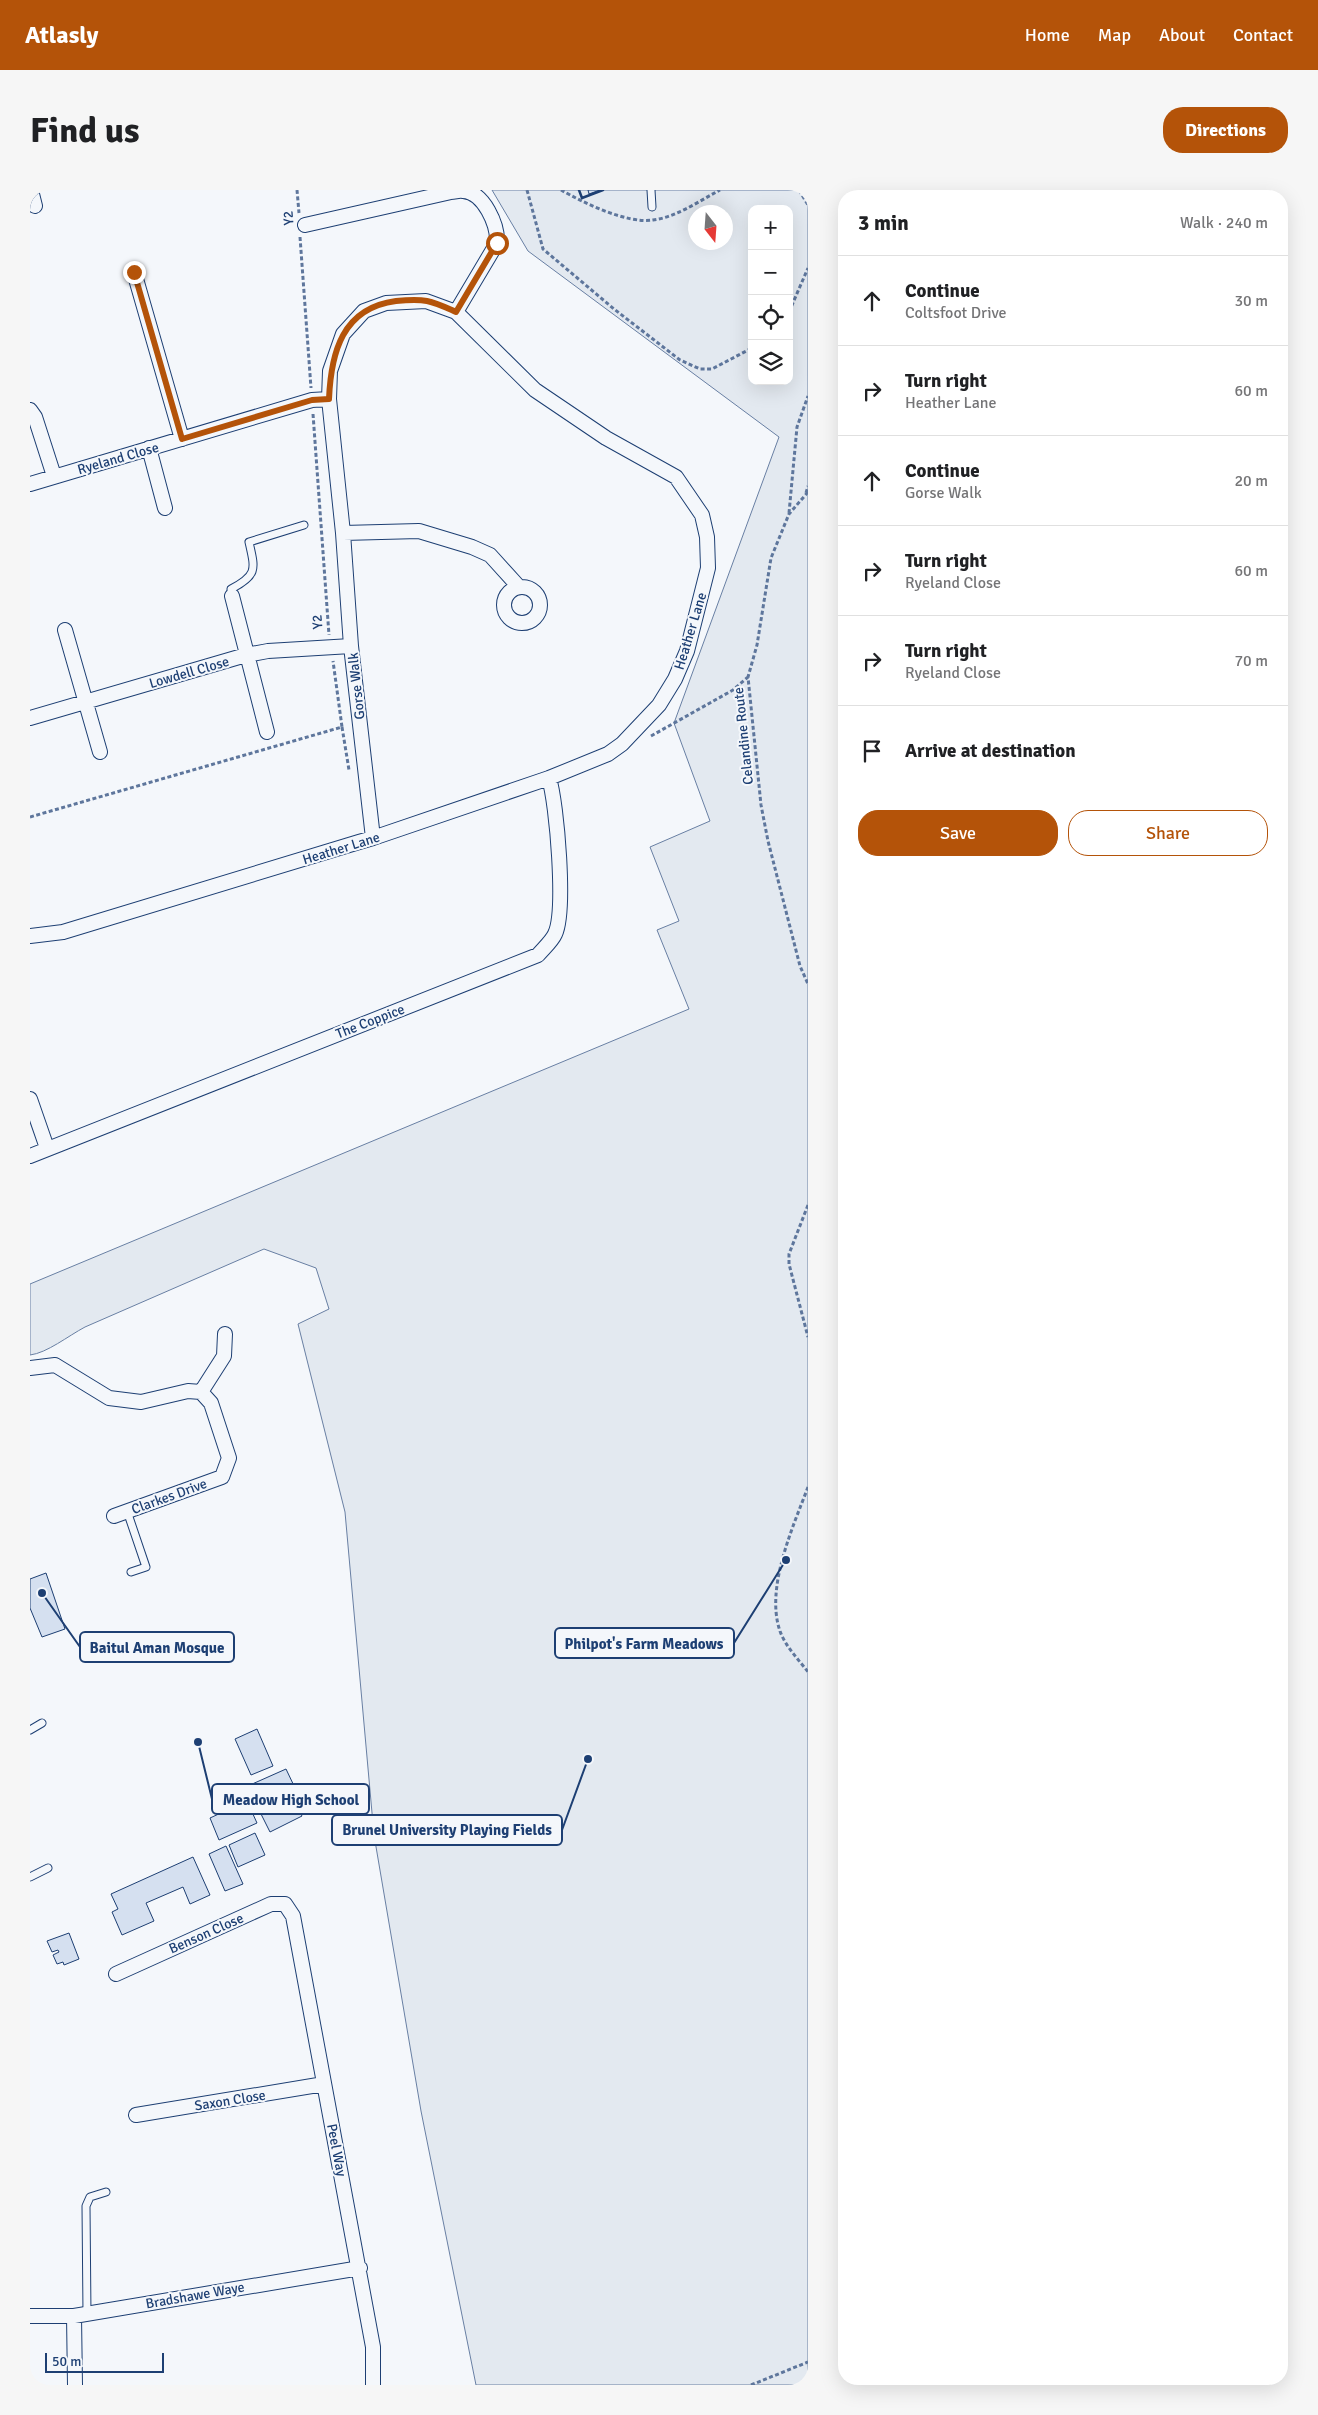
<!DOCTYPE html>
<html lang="en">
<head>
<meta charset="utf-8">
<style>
	body { margin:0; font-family:Signika,sans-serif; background:#f6f6f6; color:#202124 }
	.controls { position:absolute; right:15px; top:15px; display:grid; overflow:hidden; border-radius:10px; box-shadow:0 5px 20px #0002 }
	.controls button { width:45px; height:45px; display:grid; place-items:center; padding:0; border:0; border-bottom:1px solid #e0e0e0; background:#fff; color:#202124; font:25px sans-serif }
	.compass { position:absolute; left:658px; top:15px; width:45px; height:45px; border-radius:50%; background:#fff; box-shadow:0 5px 20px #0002; rotate:163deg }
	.scale { position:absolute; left:15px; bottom:12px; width:119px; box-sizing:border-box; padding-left:5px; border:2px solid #1d3f73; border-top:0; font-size:14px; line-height:18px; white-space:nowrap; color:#1d3f73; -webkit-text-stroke:4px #f4f7fb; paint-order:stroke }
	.stop { position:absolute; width:15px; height:15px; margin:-11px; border:4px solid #b45309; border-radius:50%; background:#fff }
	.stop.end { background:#b45309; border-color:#fff; box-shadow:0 1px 5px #0008 }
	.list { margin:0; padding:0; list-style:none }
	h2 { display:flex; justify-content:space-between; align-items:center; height:65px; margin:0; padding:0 20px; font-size:21px }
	h2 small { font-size:16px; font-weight:400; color:#757577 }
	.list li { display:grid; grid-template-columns:32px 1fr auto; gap:15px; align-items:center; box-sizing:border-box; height:90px; padding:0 20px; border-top:1px solid #e0e0e0 }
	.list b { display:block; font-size:19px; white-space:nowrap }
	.list p { margin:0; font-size:16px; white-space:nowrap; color:#757577 }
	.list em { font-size:16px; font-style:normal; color:#757577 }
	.actions { display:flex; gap:10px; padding:15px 20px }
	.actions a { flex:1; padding:11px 0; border:1px solid #b45309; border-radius:20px; text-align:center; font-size:18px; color:#b45309 }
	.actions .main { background:#b45309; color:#fff }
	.icon { flex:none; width:28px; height:28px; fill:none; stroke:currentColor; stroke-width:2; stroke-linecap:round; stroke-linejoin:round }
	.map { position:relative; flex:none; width:778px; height:2195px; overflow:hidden; border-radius:20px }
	header { display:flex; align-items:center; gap:30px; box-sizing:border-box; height:70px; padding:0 25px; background:#b45309; color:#fff }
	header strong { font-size:24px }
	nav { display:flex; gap:28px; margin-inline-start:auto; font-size:18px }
	.intro { display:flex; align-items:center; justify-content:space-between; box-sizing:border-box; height:120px; padding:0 30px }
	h1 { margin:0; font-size:35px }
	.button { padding:12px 22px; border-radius:20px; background:#b45309; color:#fff; font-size:18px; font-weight:700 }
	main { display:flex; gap:30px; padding:0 30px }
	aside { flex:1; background:#fff; border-radius:20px; box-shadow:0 5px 20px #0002 }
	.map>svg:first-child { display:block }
	.green { fill:#e3e9f0; stroke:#687fa3; fill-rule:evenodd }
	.building { fill:#d5e0f0; stroke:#1d3f73 }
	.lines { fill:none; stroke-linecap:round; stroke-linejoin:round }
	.lane-casing { stroke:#1d3f73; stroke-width:9 }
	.street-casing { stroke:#1d3f73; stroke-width:16 }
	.path { stroke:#5e769c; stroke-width:3; stroke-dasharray:4 2.5; stroke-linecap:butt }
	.lane { stroke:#f4f7fb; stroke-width:7 }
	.street { stroke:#f4f7fb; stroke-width:14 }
	.wall { stroke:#1d3f73; stroke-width:2.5 }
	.route { stroke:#b45309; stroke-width:6 }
	.labels { text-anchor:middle; stroke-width:4; stroke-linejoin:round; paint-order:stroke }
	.street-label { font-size:14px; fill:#1d3f73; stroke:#f4f7fb }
	.leader { fill:none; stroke:#1d3f73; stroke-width:2 }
	.callout-dot { fill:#1d3f73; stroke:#f4f7fb; stroke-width:2 }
	.callout { fill:#f4f7fb; stroke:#1d3f73; stroke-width:2 }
	.callout-label { font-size:15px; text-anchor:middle; font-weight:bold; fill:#1d3f73 }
</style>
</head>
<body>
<header>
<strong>Atlasly</strong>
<nav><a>Home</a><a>Map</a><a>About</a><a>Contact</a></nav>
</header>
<div class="intro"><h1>Find us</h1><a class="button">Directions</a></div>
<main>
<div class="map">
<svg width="778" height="2195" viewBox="0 0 778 2195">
	<rect width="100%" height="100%" fill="#f4f7fb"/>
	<path class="green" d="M462,0H778V2195H446L391,1921L344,1645L315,1322L268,1134L299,1119L286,1078L234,1059L55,1137C38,1146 17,1163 0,1165V1094L659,819L627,740L649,731L620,657L680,631L644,533L749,247L498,61ZM722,19H759V191H722ZM666,22H696V52H666Z"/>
	<path class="building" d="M558,0H570L559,4Z
		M16,1383L35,1439L12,1447L0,1418V1389Z
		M227,1539L243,1576L221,1585L205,1549Z
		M256,1579L266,1600L229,1616L220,1595Z
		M262,1607L272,1626L240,1642L230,1622Z
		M217,1611L227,1633L189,1650L180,1628Z
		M225,1643L235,1665L208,1677L199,1655Z
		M196,1656L213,1694L195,1701L179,1664Z
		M163,1667L180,1705L160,1714L153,1697L116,1713L124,1731L92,1745L82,1722L88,1719L81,1704Z
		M39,1743L49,1769L34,1775L33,1772L27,1774L23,1765L29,1762L28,1760L22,1762L17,1751Z"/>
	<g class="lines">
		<g class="lane-casing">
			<path id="lane" d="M621,0L622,17
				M202,406L201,399C228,385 225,379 219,352L274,335
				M97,1321L116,1377L101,1382
				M0,1540L12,1533
				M0,1687L18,1678
				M57,2124L56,2016L60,2007L76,2002"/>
		</g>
		<g class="street-casing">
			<path id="street" d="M1,0L5,16
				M275,35L421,2C425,2 429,0 433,1C454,2 468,35 467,53L426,122
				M104,82L152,249
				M0,220L5,227L24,286
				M119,258L135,318
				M0,294L282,210L299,209
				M313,343L389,341L442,357L460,365L489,397
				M474 415a18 18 0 1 1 36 0a18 18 0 1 1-36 0Z
				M202,406L237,542
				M35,440L70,562
				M0,528L216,465L238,461L321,456
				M0,746L33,742L329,652L343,648L519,588L578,564L592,554L629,515L645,489L657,461L678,378L677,347L672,325L646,287L576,248L505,200L426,122L396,111L356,113L334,121L313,144L300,181L299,209L313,343L321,456L343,648
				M0,909L17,958
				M0,966L508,765C513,759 522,751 525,744C536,721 527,614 519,588
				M0,1178L25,1175L79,1208L111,1212L158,1201L171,1202L181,1213L199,1268L192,1287L84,1326
				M171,1202L194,1166L195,1144
				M86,1784L241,1714H255L263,1726L343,2157V2195
				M106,1925L294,1894
				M0,2126H44L330,2078
				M44,2126L45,2195"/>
		</g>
		<path class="path" d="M267,0L269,23
			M497,0L513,59L584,119L650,170L670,179H682L722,158
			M531,0C554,13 597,34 623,30C647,27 669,11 690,0
			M769,0L778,15
			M270,47L281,198
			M759,122L778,78
			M283,224L299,445
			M778,302L759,324L741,368L727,455L718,487L731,615L738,651L770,776L778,794
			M776,303L778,296
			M759,323L767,237L778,206
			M312,537L319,580
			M621,546L703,500L718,487
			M0,627L312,537L303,471
			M778,1015L759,1064V1074L778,1147
			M778,1297C763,1337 735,1398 750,1441C755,1456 769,1470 778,1482
			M721,2195L778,2172"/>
		<use href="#lane" class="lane"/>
		<use href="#street" class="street"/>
		<path class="wall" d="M549,0L552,8L573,0"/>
	</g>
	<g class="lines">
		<path class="route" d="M104,82L152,249L282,210L299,209C301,163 312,118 366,111C376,110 387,109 397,111C407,113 417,118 426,122L467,53"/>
	</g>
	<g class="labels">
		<g class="street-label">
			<text transform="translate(258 28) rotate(-94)" y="5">Y2</text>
			<text transform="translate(88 268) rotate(-16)" y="5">Ryeland Close</text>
			<text transform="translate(287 432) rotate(-95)" y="5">Y2</text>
			<text transform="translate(660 441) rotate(-73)" y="5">Heather Lane</text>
			<text transform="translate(159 482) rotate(-16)" y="5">Lowdell Close</text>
			<text transform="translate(326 496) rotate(-96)" y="5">Gorse Walk</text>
			<text transform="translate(713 546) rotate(-96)" y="5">Celandine Route</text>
			<text transform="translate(311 658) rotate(-17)" y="5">Heather Lane</text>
			<text transform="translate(340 831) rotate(-21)" y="5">The Coppice</text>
			<text transform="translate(139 1306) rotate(-20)" y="5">Clarkes Drive</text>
			<text transform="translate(176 1743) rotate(-24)" y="5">Benson Close</text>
			<text transform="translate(200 1910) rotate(-9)" y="5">Saxon Close</text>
			<text transform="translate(307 1960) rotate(79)" y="5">Peel Way</text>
			<text transform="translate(165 2105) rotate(-10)" y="5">Bradshawe Waye</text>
		</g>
	</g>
	<path class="leader" d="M756 1370L704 1453M12 1403L50 1457M168 1552L182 1609M558 1569L532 1640"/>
	<g class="callout-dot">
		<circle cx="756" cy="1370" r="5"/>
		<circle cx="12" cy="1403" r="5"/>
		<circle cx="168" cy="1552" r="5"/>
		<circle cx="558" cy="1569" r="5"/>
	</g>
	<g class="callout">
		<rect x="525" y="1438" width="179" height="30" rx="5"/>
		<rect x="50" y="1442" width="154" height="30" rx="5"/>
		<rect x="182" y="1594" width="157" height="30" rx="5"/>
		<rect x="302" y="1625" width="230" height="30" rx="5"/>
	</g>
	<g class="callout-label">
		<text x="614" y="1459">Philpot's Farm Meadows</text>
		<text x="127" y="1463">Baitul Aman Mosque</text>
		<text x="261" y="1615">Meadow High School</text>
		<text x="417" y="1645">Brunel University Playing Fields</text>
	</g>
</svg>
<div class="controls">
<button>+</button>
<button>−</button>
<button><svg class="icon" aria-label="locate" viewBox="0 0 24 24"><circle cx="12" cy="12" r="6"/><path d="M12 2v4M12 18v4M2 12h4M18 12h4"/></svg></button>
<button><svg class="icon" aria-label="layers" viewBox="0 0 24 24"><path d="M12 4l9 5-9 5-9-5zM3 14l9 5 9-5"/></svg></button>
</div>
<svg class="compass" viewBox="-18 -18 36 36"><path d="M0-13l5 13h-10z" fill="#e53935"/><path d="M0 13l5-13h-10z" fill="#757577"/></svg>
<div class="scale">50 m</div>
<div class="stop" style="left:467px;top:53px"></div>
<div class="stop end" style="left:104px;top:82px"></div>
</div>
<aside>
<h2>3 min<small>Walk · 240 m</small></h2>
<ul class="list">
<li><svg class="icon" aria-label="ahead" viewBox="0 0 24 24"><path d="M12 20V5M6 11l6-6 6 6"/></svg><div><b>Continue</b><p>Coltsfoot Drive</p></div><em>30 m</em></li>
<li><svg class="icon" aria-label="right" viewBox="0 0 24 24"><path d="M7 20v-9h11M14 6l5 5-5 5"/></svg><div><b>Turn right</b><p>Heather Lane</p></div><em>60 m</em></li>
<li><svg class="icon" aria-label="ahead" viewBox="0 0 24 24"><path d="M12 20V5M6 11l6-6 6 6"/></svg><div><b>Continue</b><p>Gorse Walk</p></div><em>20 m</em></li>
<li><svg class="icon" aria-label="right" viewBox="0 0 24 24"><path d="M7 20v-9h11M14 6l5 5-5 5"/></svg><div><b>Turn right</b><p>Ryeland Close</p></div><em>60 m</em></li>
<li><svg class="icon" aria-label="right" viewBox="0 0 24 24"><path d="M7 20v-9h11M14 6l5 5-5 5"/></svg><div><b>Turn right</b><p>Ryeland Close</p></div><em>70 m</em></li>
<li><svg class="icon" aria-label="arrive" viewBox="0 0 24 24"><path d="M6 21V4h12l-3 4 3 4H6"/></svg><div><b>Arrive at destination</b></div></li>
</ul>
<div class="actions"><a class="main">Save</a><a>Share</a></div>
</aside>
</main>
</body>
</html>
